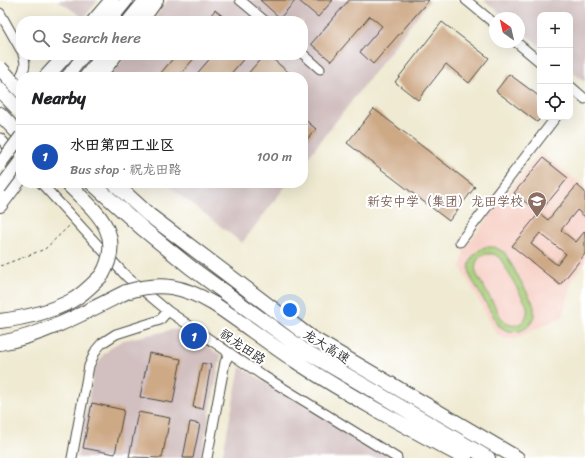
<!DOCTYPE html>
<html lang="en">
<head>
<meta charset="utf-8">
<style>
	body { margin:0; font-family:Sriracha,"LXGW WenKai TC",sans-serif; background:#f6f6f6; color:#202124 }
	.controls { position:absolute; right:12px; top:12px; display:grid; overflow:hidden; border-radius:8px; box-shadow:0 4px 16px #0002 }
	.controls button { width:36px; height:36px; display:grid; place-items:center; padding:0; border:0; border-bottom:1px solid #e0e0e0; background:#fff; color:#202124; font:20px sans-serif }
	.compass { position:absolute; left:489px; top:12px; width:36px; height:36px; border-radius:50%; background:#fff; box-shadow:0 4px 16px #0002; rotate:326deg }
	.you { position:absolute; left:290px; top:310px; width:14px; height:14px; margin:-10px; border:3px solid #fff; border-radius:50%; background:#1a73e8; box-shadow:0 0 0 6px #1a73e833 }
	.badge { display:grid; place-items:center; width:26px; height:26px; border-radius:50%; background:#d1495b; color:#fff; font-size:13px; font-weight:700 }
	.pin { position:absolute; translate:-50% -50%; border:2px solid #fff; box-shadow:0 1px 4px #0006 }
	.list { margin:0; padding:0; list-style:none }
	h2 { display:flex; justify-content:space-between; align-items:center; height:52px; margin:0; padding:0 16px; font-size:17px }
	h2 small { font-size:13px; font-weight:400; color:#757577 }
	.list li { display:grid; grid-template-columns:26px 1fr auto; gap:12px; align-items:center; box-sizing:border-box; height:64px; padding:0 16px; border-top:1px solid #e0e0e0 }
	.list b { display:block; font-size:15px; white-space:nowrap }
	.list p { margin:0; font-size:13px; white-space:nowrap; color:#757577 }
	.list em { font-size:13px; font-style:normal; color:#757577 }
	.icon { flex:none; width:22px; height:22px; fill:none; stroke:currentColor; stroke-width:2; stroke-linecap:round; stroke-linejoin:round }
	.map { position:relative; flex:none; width:585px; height:458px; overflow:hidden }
	.search { position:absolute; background:#fff; box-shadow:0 4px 16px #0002; left:16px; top:16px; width:292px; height:44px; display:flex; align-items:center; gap:10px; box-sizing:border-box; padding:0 14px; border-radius:16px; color:#757577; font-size:15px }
	.panel { position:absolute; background:#fff; box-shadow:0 4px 16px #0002; left:16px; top:72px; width:292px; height:116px; border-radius:16px }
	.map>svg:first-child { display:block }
	.built { fill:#f7d1c7 }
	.industrial { fill:#d2bfc0 }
	.green { fill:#a5cc77; stroke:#687c51; fill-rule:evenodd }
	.building { fill:#cea986; fill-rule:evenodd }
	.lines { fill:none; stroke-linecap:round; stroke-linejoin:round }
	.minor-casing { stroke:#484844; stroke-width:11 }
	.major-casing { stroke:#484844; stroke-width:14 }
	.highway-casing { stroke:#484844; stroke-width:16 }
	.path { stroke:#484844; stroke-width:1; stroke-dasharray:3 3; stroke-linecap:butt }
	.minor { stroke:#fff; stroke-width:9 }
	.major { stroke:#fff; stroke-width:12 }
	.highway { stroke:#fff; stroke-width:14 }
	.major-bridge-casing { stroke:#484844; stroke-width:14; stroke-linecap:butt }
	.highway-bridge-casing { stroke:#484844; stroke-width:16; stroke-linecap:butt }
	.major-bridge { stroke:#fff; stroke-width:12 }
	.highway-bridge { stroke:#fff; stroke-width:14 }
	.labels { text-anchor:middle; stroke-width:4; stroke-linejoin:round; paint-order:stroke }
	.education-label { font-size:13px; fill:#785e54; stroke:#fff; text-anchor:end }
	.street-label { font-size:13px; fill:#2b2b2b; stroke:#fff }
</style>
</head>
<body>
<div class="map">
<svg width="585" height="458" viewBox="0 0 585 458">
	<rect width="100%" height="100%" fill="#fff"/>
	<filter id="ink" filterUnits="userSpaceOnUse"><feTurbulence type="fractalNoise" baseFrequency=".025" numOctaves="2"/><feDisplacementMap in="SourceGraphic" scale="8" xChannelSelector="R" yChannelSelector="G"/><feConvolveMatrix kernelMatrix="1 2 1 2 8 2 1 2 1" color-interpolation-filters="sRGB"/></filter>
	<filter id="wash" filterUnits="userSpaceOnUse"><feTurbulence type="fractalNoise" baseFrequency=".012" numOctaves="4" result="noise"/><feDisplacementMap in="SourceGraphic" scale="16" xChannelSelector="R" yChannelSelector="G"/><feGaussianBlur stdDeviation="0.9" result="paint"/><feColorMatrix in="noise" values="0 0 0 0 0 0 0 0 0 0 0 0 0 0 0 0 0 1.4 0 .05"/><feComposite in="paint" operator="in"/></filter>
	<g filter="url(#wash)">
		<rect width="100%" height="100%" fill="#efead1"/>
		<path class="built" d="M540,152L585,187V262L572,279L563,316L515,339H505L497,334L461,268L464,249Z"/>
		<path class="industrial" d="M57,0H98L84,18Z
			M168,0H430L303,164V77H110L126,55H303V21H152Z
			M484,0H585V82L570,70V15H540V46L519,28V18H506Z
			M165,183H288L242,243Z
			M176,329L221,355L201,458H77L94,371L103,355L113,346L124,340Z
			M240,367L396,458H222Z"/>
		<path class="green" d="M485,247H495L505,253L532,301C542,324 518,341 499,326L471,278C466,264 472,253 485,247ZM486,254H494L500,258L526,304C532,318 516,333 504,321C500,317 498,312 496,308C490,297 483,286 477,275C473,265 477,257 486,254Z"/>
		<g id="blocks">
			<path class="building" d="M260,0H296L280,18Z
				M298,0H333L318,17Z
				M349,0H429L373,64L360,52L382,26L370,16L331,61L311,44Z
				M215,10L229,21H206Z
				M442,22L489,58L469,83L446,64L418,100L395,82Z
				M176,55H197L178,77H163L160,74Z
				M213,55H247L228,77H194Z
				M264,55H268L294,77H245Z
				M509,74L540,97V119L537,122L496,91Z
				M374,109L475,187L449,221L347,143Z
				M303,118L316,129L303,144Z
				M543,158L568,178L539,213L514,193Z
				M577,185L585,192V217L577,210L561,230L576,242L585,231V254L560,285L512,246L539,213L548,220ZM540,233L566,254L557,265L531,244Z
				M149,353L181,359L173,403L140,397Z
				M202,363L211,365L203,409L193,407Z
				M92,403L124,410L115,454L83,448Z
				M138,412L170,418L162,458L129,457Z
				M190,422L200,424L193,458H183Z"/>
		</g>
	</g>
	<g filter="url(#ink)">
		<use href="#blocks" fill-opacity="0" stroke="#484844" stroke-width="1"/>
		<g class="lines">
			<g class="minor-casing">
				<path id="minor" d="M240,0L265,21
					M466,0L495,24
					M0,13L21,50
					M516,42L540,62
					M303,54L320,69
					M19,79C24,71 27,64 23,55
					M570,86L585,99
					M0,138L21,161
					M41,183L127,277L168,311L262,375L397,458
					M460,242L556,117
					M72,458L89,366L96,350L102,343L116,334L160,320L168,311
					M207,458L225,362L230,353"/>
			</g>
			<g class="major-casing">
				<path id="major" d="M110,21L127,0
					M128,21L145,0
					M67,77L84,55
					M85,77L102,55"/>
			</g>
			<g class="highway-casing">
				<path id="highway" d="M94,21L112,0
					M141,21L156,0
					M46,77L66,55
					M98,77L115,55
					M0,114L21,136
					M92,183L142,228L190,267L302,349L488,458
					M114,183L149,215L310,337L517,458
					M0,205L21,177
					M214,304C241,322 267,342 294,360C349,396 407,427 465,458
					M0,321C24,318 50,312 71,301C83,295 93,284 102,275
					M0,343C44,335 86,312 126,292"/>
			</g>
			<path class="path" d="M0,266L45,249L69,226"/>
			<use href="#minor" class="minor"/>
			<use href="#major" class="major"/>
			<use href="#highway" class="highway"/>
			<g class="major-bridge-casing">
				<path id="major-bridge" d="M0,164L21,136
					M0,188L21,160"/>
			</g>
			<g class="highway-bridge-casing">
				<path id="highway-bridge" d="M0,68L21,91
					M0,90L17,108
					M67,183C95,211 126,233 102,275
					M126,292C161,281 183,286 214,304"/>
			</g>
			<use href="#major-bridge" class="major-bridge"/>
			<use href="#highway-bridge" class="highway-bridge"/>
		</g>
	</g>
	<defs>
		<g id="school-pin" transform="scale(1)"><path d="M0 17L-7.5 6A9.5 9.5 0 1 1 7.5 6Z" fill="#8d6e63" stroke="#fff"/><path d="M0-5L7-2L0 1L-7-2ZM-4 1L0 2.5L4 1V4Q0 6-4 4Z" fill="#fff"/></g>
	</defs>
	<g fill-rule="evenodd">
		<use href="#school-pin" x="537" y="201"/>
	</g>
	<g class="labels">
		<g class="education-label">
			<text x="523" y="206">新安中学（集团）龙田学校</text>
		</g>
		<g class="street-label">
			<text transform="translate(243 346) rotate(34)" y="5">祝龙田路</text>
			<text transform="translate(327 346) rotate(32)" y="5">龙大高速</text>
		</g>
	</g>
</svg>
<div class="controls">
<button>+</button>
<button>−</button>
<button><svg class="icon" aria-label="locate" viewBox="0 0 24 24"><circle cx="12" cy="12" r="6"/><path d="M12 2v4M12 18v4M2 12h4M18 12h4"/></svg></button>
</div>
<svg class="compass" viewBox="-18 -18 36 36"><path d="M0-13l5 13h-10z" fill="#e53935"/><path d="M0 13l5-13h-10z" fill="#757577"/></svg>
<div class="you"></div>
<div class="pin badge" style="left:194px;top:336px;background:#1a4fb4">1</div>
<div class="search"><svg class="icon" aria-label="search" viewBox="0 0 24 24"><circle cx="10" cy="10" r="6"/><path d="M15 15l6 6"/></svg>Search here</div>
<section class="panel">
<h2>Nearby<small></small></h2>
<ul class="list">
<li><span class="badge" style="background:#1a4fb4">1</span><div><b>水田第四工业区</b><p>Bus stop · 祝龙田路</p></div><em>100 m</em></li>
</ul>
</section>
</div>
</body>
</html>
